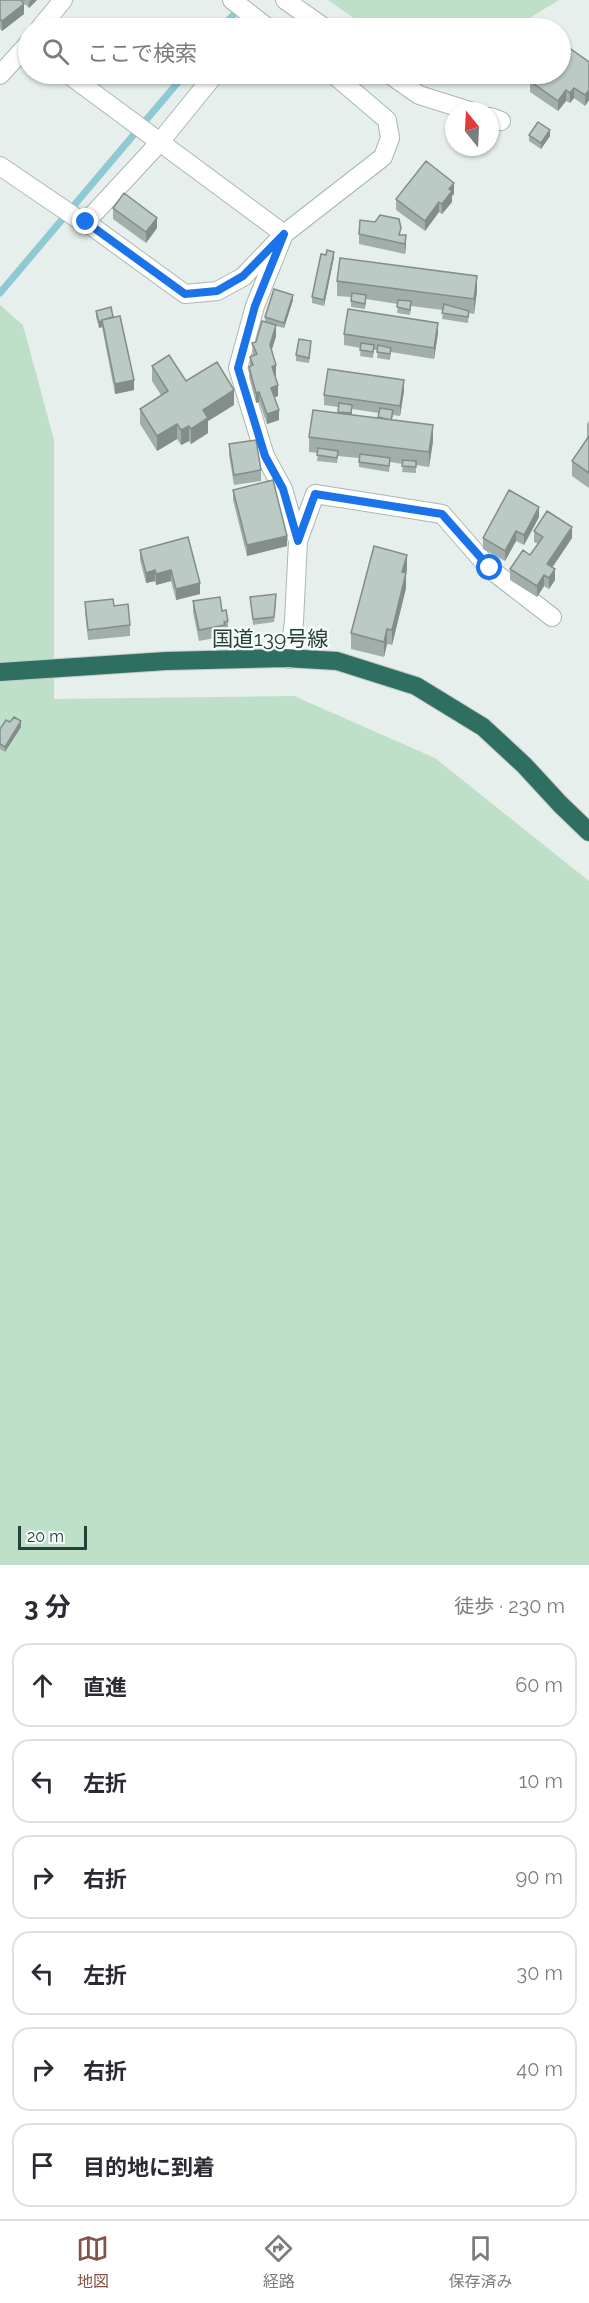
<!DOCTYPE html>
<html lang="ja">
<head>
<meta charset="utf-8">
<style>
	body { margin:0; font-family:Raleway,"Noto Sans JP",sans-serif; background:#f2f2f3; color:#2b2b33 }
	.compass { position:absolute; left:445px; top:102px; width:54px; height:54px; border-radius:50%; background:#fff; box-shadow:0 2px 4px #0004; rotate:342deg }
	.scale { position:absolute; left:18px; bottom:15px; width:69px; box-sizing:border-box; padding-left:6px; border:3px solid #24423a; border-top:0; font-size:16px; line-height:21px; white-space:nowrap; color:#24423a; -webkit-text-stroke:4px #f7fbf9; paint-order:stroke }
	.stop { position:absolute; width:18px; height:18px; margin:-14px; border:4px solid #1a73e8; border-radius:50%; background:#fff }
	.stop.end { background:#1a73e8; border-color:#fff; box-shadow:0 2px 6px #0008 }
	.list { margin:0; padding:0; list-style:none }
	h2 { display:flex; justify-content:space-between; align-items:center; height:78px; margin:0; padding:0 24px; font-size:26px }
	h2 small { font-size:20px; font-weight:400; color:#7c7c81 }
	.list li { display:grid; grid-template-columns:39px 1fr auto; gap:18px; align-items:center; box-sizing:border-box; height:84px; margin:0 12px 12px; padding:0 12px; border:2px solid #e1e1e2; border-radius:18px }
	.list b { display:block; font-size:22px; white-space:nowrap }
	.list em { font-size:20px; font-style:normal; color:#7c7c81 }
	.icon { flex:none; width:33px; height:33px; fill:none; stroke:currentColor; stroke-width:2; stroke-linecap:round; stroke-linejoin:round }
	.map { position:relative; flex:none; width:589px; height:1565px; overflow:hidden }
	.search { position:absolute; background:#fff; box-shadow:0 2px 4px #0004; left:18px; right:18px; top:18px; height:66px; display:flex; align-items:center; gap:15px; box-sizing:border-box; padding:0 21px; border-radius:33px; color:#7c7c81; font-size:22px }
	.sheet { height:654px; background:#fff }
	nav { display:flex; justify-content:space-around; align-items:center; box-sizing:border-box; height:84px; border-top:2px solid #e1e1e2; background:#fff; font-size:16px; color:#7c7c81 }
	nav a { display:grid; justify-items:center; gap:3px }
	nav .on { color:#855347 }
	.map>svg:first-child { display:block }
	.green { fill:#bfe0c8 }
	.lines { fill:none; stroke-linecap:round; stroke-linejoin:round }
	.stream { stroke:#8ec9d4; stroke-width:7 }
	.minor-casing { stroke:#a8b8b2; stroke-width:20 }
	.highway-casing { stroke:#c2cac8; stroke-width:20 }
	.minor { stroke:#fff; stroke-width:18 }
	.highway { stroke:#2f6f62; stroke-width:18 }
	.wall { fill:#a1aea9; fill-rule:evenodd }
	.shaded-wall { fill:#838d89 }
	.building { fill:#bbcac4; stroke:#838d89; stroke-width:1.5 }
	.route { stroke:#1a73e8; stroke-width:8 }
	.labels { text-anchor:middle; stroke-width:4.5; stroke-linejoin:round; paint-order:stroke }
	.street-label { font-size:21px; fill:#24423a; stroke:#f7fbf9 }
</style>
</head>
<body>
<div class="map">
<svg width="589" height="1565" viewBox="0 0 589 1565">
	<rect width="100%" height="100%" fill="#e6efeb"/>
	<path class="green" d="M328,0H559L513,28H368Z
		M0,305L23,325L54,440V699L294,696L435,758L589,881V1565H0Z"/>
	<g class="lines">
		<path class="stream" d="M222,28L240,7
			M0,293L185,74"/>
		<g class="minor-casing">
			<path id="minor" d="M232,0L268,28
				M285,0L325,28
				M40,28L63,0
				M68,74L284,234L255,306L238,368L265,456L283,489L298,541L294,621L289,659
				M389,74L419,95L470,111
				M0,75L28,44
				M490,117L501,121
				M0,166L78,219L86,222L185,294L217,291L243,277L284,234L383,157L390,138L387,120L333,74
				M86,222L160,142L215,74
				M298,541L315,494L442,514L490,569L552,617"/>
		</g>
		<g class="highway-casing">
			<path id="highway" d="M0,672L166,661L285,658L337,661L416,686L483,727L524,765L560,804L589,832"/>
		</g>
		<use href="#minor" class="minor"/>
		<use href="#highway" class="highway"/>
	</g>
	<path class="wall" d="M0,0H37L29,8L22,1L24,14L2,31L0,29Z
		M589,62V100L585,106L574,98L570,103L566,101L558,111L530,92V81Z
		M529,135L550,136L541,149L529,141Z
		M454,194L452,196V202L442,214L439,212L425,231L396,210V199Z
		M113,208L157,228L146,243L113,219Z
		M359,234L401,235L406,246L405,254L359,244Z
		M334,257L324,306L312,303V297Z
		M337,281L477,291L474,314L469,313L468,323L442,319L443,310L411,306L410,315L397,313L398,304L366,299L365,309L351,307V297L337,296Z
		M293,300L284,328L276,326V336L272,350L276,376H275L278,396L274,397L279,420L267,424L259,402L256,403L249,377V367L250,366V357L253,356L252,343L256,342L265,322V317Z
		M111,307L134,390L115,394L102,327L99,328L96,317V311Z
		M438,333L434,359L391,352L390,360L377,358L378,350H374L373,358L360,356L361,348L344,345V334Z
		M311,346L309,363L296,361V355Z
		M152,366L186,381L234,405L208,421V433L191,444L189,441L181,445L177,439L157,451L140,424V409L161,395L152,381Z
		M404,391L400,416L393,415L392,420L433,441L429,467L416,465V473L402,472L403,464L390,462L389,472L359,467V458L338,456L337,463L317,461L318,453L309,452V437L338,413V407L324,405V395ZM352,409L379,413L378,418L352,415Z
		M589,421V488L572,476V461L587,438V424Z
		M229,444L261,470V481L234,485L229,455Z
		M233,490L287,546L247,556L233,500Z
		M539,517L524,545L516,541L505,561L483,549V538Z
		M534,531L572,538L552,568L555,580L549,589L544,586L537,597L510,580V569L530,555L538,544L534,542Z
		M188,537L200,594L176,600L171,581L156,585L155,581L146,583L140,560V550Z
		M407,570L406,573V588L392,645L387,644L384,657L351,649V633Z
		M250,597L276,600L274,622L253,625Z
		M193,601L222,611L228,621V632H225V636L199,641L193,612Z
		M85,602L114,606L130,625V636L88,640L85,612Z
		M10,722L21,727L5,752L0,749V729Z"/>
	<path class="shaded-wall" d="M20,0H22V5L24,4V14L2,31V21Z
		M31,0H37L29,8V2Z
		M574,88V98L570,103V93Z
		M566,90V101L558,111V101Z
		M589,90V100L585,106V95Z
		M550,130V136L541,149V143Z
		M454,183V194L452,196V202L442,214V204L449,189Z
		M439,202V212L425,231V221Z
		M157,218V228L146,243V232Z
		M406,235V246L405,254V244Z
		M334,252V257L324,306V300Z
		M477,276V291L474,314V299Z
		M293,295V300L284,328V323Z
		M102,321V327L99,328V322Z
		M438,323V333L434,359V348Z
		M276,325V336L270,355V345Z
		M276,365V376L272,377V367Z
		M134,380V390L115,394V384Z
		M404,380V391L400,416V406Z
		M278,385V396L271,399V388Z
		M234,390V405L208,421V433L191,444V429L203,410Z
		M259,392V402L256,403V393Z
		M279,410V420L267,424V414Z
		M177,424V439L157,451V436Z
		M433,425V441L429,467V452Z
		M189,426V441L181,445V430Z
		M539,507V517L524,545V535Z
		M572,527V538L547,575V564Z
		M516,531V541L505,561V551Z
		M287,536V546L247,556V545Z
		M407,555V570L402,587V572Z
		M555,569V580L549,589V578Z
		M155,570V581L146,583V573Z
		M171,570V581L156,585V574Z
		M406,573V588L392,645V630Z
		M544,575V586L537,597V586Z
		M200,583V594L176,600V589Z
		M387,629V644L384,657V642Z
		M21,721V727L5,752V747Z"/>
	<path class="building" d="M0,0H21L24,4L2,21L0,19Z
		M568,47L589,62V90L585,95L574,88L570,93L566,90L558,101L530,81L536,74H561V58Z
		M538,122L550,130L541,143L529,135Z
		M426,161L454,183L449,189L452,191L442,204L439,202L425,221L396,199Z
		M124,193L157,218L146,232L113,208Z
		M380,215L399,219L401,228L399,235H406L405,244L359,234L360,220L375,222Z
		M327,250L334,252L324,300L312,297L321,254L326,255Z
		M340,258L477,276L474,299L337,281Z
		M274,289L293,295L284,323L265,317Z
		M352,293L366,295L365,304L351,301Z
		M398,300L411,301L410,310L397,307Z
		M444,304L469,311L468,317L442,313Z
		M111,307L113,317L102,320V321L99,322L96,311Z
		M348,309L438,323L434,348L344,334Z
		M120,316L134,380L115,384L102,320Z
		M262,321L276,325L270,345L276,365L272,367L278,385L271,388L279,410L267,414L259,392L256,393L249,367L253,365L250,357L257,354L252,343L256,342Z
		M299,339L311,341L309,358L296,355Z
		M361,343L374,345L373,352L360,350Z
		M378,345L391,348L390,354L377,352Z
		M169,355L186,381L217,362L234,390L203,410L208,418L191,429L189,426L181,430L177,424L157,436L140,409L168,391L152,366Z
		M328,369L404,380L400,406L324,395Z
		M339,403L352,405L351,413L338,412Z
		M380,408L393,410L391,420L378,417Z
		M313,410L433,425L429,452L309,437Z
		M589,436V473L572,461Z
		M256,440L261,470L234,475L229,444Z
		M318,448L338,451L337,458L317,455Z
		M360,454L390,458L389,466L359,462Z
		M403,460L416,461V467L402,466Z
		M273,480L287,536L247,545L233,490Z
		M509,490L539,507L524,535L516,531L505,551L483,538Z
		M547,511L572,527L547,564L555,569L549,578L544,575L537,586L510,569L523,550L530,555L543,537L534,531Z
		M188,537L200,583L176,589L171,570L156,574L155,570L146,573L140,550Z
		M374,546L407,555L402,572L406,573L392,630L387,629L384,642L351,633Z
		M276,594L274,617L253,619L250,597Z
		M220,597L222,611L226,610L228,621L224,622L225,625L199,630L193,601Z
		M113,599L114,606L128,604L130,625L88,630L85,602Z
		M14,717L21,721L5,747L0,744V729L6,720L10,722Z"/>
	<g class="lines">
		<path class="route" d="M86,222L185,294L217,291L243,276L284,234L255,306L238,368L265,456L283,489L298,541L315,494L442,514L490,568"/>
	</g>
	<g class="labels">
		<g class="street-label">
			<text x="270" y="646">国道139号線</text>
		</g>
	</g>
</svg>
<svg class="compass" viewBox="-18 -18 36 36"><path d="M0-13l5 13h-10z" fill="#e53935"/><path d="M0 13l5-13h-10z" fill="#7c7c81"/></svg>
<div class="scale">20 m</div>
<div class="stop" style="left:490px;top:568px"></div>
<div class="stop end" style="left:86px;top:222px"></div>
<div class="search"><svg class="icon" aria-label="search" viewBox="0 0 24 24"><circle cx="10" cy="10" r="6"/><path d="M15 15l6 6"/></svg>ここで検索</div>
</div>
<section class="sheet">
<h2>3 分<small>徒歩 · 230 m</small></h2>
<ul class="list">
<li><svg class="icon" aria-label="ahead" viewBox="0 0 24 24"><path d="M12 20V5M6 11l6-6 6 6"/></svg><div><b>直進</b></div><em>60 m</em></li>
<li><svg class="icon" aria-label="left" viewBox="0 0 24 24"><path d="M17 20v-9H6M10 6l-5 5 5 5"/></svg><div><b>左折</b></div><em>10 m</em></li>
<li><svg class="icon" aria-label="right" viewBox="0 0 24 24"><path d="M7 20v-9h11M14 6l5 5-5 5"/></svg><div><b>右折</b></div><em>90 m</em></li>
<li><svg class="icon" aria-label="left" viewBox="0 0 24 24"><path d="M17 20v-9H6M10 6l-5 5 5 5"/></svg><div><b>左折</b></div><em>30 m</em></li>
<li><svg class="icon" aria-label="right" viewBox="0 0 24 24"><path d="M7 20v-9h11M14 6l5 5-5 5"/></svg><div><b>右折</b></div><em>40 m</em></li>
<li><svg class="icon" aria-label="arrive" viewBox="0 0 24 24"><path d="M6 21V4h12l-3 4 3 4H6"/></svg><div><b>目的地に到着</b></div></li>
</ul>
</section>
<nav>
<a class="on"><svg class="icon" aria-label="map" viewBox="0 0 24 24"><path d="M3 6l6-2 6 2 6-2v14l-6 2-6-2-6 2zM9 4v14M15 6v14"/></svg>地図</a>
<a><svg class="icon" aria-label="directions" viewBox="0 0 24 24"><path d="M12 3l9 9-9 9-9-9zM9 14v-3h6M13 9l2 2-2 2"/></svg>経路</a>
<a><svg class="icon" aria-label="saved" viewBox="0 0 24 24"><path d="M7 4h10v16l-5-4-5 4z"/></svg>保存済み</a>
</nav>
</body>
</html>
